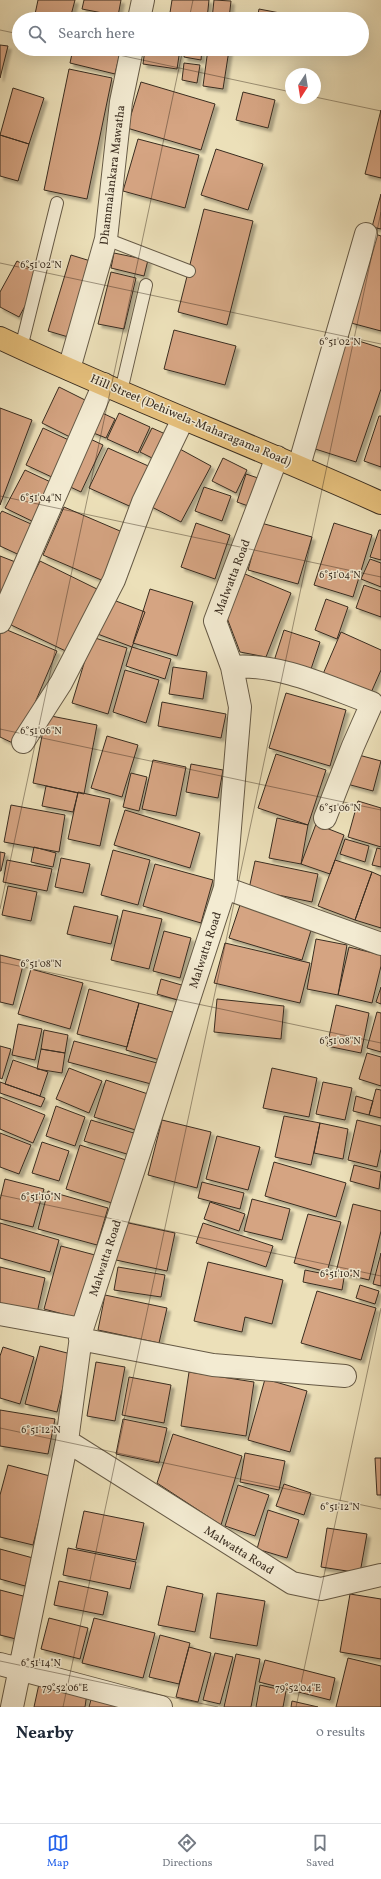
<!DOCTYPE html>
<html lang="en">
<head>
<meta charset="utf-8">
<style>
	body { margin:0; font-family:Vollkorn,serif; background:#f2f2f3; color:#1f2937 }
	.compass { position:absolute; left:285px; top:68px; width:36px; height:36px; border-radius:50%; background:#fff; box-shadow:0 4px 16px #0002; rotate:192deg }
	.list { margin:0; padding:0; list-style:none }
	h2 { display:flex; justify-content:space-between; align-items:center; height:52px; margin:0; padding:0 16px; font-size:17px }
	h2 small { font-size:13px; font-weight:400; color:#747a83 }
	.icon { flex:none; width:22px; height:22px; fill:none; stroke:currentColor; stroke-width:2; stroke-linecap:round; stroke-linejoin:round }
	.map { position:relative; flex:none; width:381px; height:1707px; overflow:hidden }
	.search { position:absolute; background:#fff; box-shadow:0 4px 16px #0002; left:12px; right:12px; top:12px; height:44px; display:flex; align-items:center; gap:10px; box-sizing:border-box; padding:0 14px; border-radius:22px; color:#747a83; font-size:15px }
	.sheet { height:116px; background:#fff }
	nav { display:flex; justify-content:space-around; align-items:center; box-sizing:border-box; height:56px; border-top:1px solid #e0e1e3; background:#fff; font-size:11px; color:#747a83 }
	nav a { display:grid; justify-items:center; gap:2px }
	nav .on { color:#2563eb }
	.map>svg:first-child { display:block }
	.building { fill:#d5a482; stroke:#3a2d20; filter:url(#shadow) }
	.lines { fill:none; stroke-linecap:round; stroke-linejoin:round }
	.service-casing { stroke:#665a46; stroke-width:14 }
	.minor-casing { stroke:#665a46; stroke-width:24 }
	.primary-casing { stroke:#3a2d20; stroke-width:24 }
	.service { stroke:#f3ebd2; stroke-width:12 }
	.minor { stroke:#f3ebd2; stroke-width:22 }
	.primary { stroke:#e6c07c; stroke-width:22 }
	.ticks { fill:none; stroke:#3a2d20; stroke-width:1; stroke-opacity:0.45 }
	.labels { text-anchor:middle; stroke-width:3; stroke-linejoin:round; paint-order:stroke }
	.street-label { font-size:12px; fill:#3a2d20; stroke:#f3ebd2 }
	.ticks-label { font-size:10px; text-anchor:middle; fill:#3a2d20; stroke:#f3ebd2; stroke-width:3; stroke-linejoin:round; paint-order:stroke }
</style>
</head>
<body>
<div class="map">
<svg width="381" height="1707" viewBox="0 0 381 1707">
	<defs>
		<filter id="shadow"><feDropShadow dx="3.5" dy="3.5" stdDeviation="1" flood-color="#0004"/></filter>
	</defs>
	<rect width="100%" height="100%" fill="#ece0b9"/>
	<filter id="stains"><feTurbulence type="fractalNoise" baseFrequency=".005" numOctaves="4"/><feColorMatrix values="0 0 0 0 .2 0 0 0 0 .09 0 0 0 0 .02 0 0 0 .5 -.17"/></filter>
	<radialGradient id="worn" r=".72"><stop offset=".6" stop-color="#630" stop-opacity="0"/><stop offset="1" stop-color="#630" stop-opacity=".3"/></radialGradient>
	<path class="building" d="M38,0H75L70,19H34Z
		M84,0H121L118,16L82,9Z
		M172,0H209L207,19H169Z
		M214,0L231,1L229,19H212Z
		M259,9L301,17V19H257Z
		M82,13L106,19H80Z
		M0,45L8,46L0,78Z
		M73,49H121L115,74L70,63Z
		M145,49H180L177,69L143,64Z
		M185,49H202L201,60L184,57Z
		M208,49L229,50L223,89L203,86Z
		M184,63L200,65L197,83L182,80Z
		M69,69L112,78L87,199L44,190Z
		M141,82L215,104L201,150L127,128Z
		M13,88L44,98L29,144L0,135Z
		M243,92L275,100L268,128L236,120Z
		M381,110V178L365,174Z
		M0,135L29,144L18,181L0,176Z
		M138,139L199,155L185,208L123,191Z
		M216,149L263,164L248,210L201,195Z
		M381,194V229L372,227Z
		M204,209L253,221L227,325L178,312Z
		M375,234L381,236V331L351,323Z
		M114,253L148,260L144,276L111,268Z
		M71,255L97,263L75,339L48,331Z
		M17,261L42,275L19,317L0,307V292Z
		M111,272L136,278L124,329L98,324Z
		M174,330L236,346L225,385L164,369Z
		M346,337L381,348V389L356,462L309,447Z
		M59,387L91,403L74,439L42,423Z
		M0,408L32,420L0,505Z
		M96,410L115,419L106,438L86,430Z
		M119,413L150,427L138,453L107,439Z
		M379,416H381V467L364,461Z
		M43,428L73,442L56,479L26,465Z
		M152,428L172,437L160,462L140,452Z
		M86,437L103,445L81,492L64,484Z
		M108,448L155,469L136,509L89,488Z
		M178,448L211,466L181,522L148,505Z
		M223,458L247,470L236,493L212,481Z
		M25,470L57,485L38,524L5,508Z
		M246,474L261,479L251,507L237,502Z
		M204,487L231,496L222,521L195,511Z
		M64,507L127,534L106,582L43,555Z
		M2,511L40,528L26,558L0,546V514Z
		M196,523L230,535L215,579L181,567Z
		M261,523L312,537L298,584L248,570Z
		M334,523L372,535L353,597L314,585Z
		M379,530H381V560L370,557Z
		M0,556L18,563L5,594L0,592Z
		M370,559L381,563V587L361,579Z
		M40,561L103,592L72,654L9,624Z
		M245,574L291,593L266,657L240,652L227,618Z
		M364,585L381,591V617L356,608Z
		M150,589L193,602L177,656L133,643Z
		M108,598L145,612L132,647L95,633Z
		M326,599L348,607L337,639L315,630Z
		M0,627L57,651L17,745L0,737Z
		M284,630L320,642L309,675L273,664Z
		M341,632L381,650V670L370,695L323,674Z
		M92,637L127,648L108,714L72,703Z
		M132,647L171,659L165,679L126,666Z
		M173,667L207,672L203,699L169,694Z
		M125,670L159,680L146,723L113,712Z
		M286,693L346,710L330,766L269,748Z
		M162,702L226,714L221,738L158,726Z
		M46,715L97,725L84,794L33,783Z
		M107,736L138,745L122,797L91,788Z
		M276,754L326,770L308,825L258,808Z
		M355,754L381,761L373,791L347,784Z
		M153,760L186,767L176,816L142,809Z
		M191,764L223,770L218,798L186,792Z
		M131,773L147,777L139,811L123,807Z
		M46,786L78,793L73,812L42,806Z
		M78,792L110,799L100,846L68,839Z
		M358,801L381,808V847L348,837Z
		M11,805L65,815L59,852L4,842Z
		M125,810L200,833L190,868L114,845Z
		M277,818L308,825L301,864L269,858Z
		M316,824L344,835L330,874L301,864Z
		M345,839L369,846L365,862L340,854Z
		M34,847L56,853L53,867L31,862Z
		M377,848L381,849V867L372,865Z
		M113,850L150,860L138,905L101,895Z
		M0,852L5,853L1,871H0Z
		M61,858L90,864L83,893L55,887Z
		M7,860L52,869L47,891L3,882Z
		M335,860L372,872L355,920L318,906Z
		M255,861L318,874L312,902L249,889Z
		M155,864L213,880L201,923L143,906Z
		M372,872L381,876V928L355,920Z
		M8,886L37,892L31,921L2,915Z
		M240,905L312,927L302,960L229,938Z
		M74,906L118,916L111,944L67,934Z
		M123,910L162,919L149,969L111,960Z
		M164,931L191,938L180,978L153,971Z
		M316,939L347,945L338,995L307,989Z
		M225,943L310,963L300,1003L214,983Z
		M349,947L381,955V966L372,1003L338,995Z
		M0,955L24,961L13,1005L0,1002Z
		M31,969L83,983L70,1029L18,1014Z
		M161,979L185,986L181,1001L157,994Z
		M381,987V1004L376,1002Z
		M89,989L139,1003L127,1047L77,1034Z
		M217,999L284,1006L281,1039L214,1032Z
		M139,1003L176,1013L163,1061L126,1050Z
		M336,1005L369,1013L361,1053L327,1046Z
		M377,1012L381,1013V1052L367,1048Z
		M18,1024L42,1029L35,1060L12,1055Z
		M44,1030L68,1035L65,1053L41,1049Z
		M74,1041L161,1064L155,1085L68,1062Z
		M0,1046L11,1049L2,1079L0,1078Z
		M41,1049L65,1053L62,1073L37,1069Z
		M367,1053L381,1057V1086L359,1079Z
		M13,1060L48,1072L40,1096L5,1084Z
		M69,1068L102,1081L89,1113L56,1099Z
		M272,1068L317,1078L309,1117L263,1108Z
		M106,1080L154,1096L142,1132L94,1117Z
		M0,1082L45,1098L41,1107L0,1093Z
		M323,1082L352,1088L345,1120L316,1114Z
		M376,1089L381,1090V1118L369,1115Z
		M356,1096L373,1101L369,1115L353,1111Z
		M0,1097L45,1115L33,1143L0,1129Z
		M56,1106L85,1117L75,1146L46,1136Z
		M284,1116L320,1123L311,1165L275,1157Z
		M91,1120L137,1134L130,1155L84,1141Z
		M162,1120L211,1132L197,1188L148,1175Z
		M357,1120L381,1126V1149L377,1167L348,1160Z
		M320,1123L348,1129L343,1159L314,1153Z
		M0,1133L31,1145L19,1174L0,1167Z
		M217,1136L260,1147L248,1190L206,1179Z
		M42,1142L69,1151L59,1181L32,1173Z
		M80,1145L126,1160L112,1203L66,1189Z
		M274,1162L346,1183L336,1217L265,1196Z
		M354,1165L381,1172L379,1189L350,1181Z
		M5,1179L44,1189L33,1227L0,1219V1200Z
		M202,1182L244,1193L240,1209L198,1198Z
		M48,1191L108,1208L97,1245L38,1229Z
		M252,1199L290,1209L282,1240L244,1231Z
		M210,1202L245,1214L239,1231L204,1219Z
		M353,1204L381,1211V1231L369,1280L336,1272Z
		M308,1214L341,1222L327,1272L294,1263Z
		M124,1222L175,1233L167,1271L116,1260Z
		M0,1223L59,1240L50,1272L0,1258Z
		M203,1223L273,1246L266,1267L196,1243Z
		M61,1246L95,1255L78,1318L44,1309Z
		M381,1253V1286L373,1284Z
		M208,1262L283,1280L272,1324L245,1317L242,1332L194,1321Z
		M0,1267L45,1278L37,1313L0,1304Z
		M118,1267L165,1275L161,1297L114,1290Z
		M305,1270L344,1278L342,1290L303,1282Z
		M360,1285L379,1291L375,1304L356,1298Z
		M317,1291L376,1308L361,1360L301,1343Z
		M105,1295L167,1308L159,1343L98,1330Z
		M40,1346L71,1354L57,1412L25,1404Z
		M3,1347L34,1357L20,1404L0,1398V1356Z
		M96,1362L125,1367L115,1421L87,1416Z
		M189,1372L254,1382L246,1436L181,1426Z
		M129,1377L171,1385L164,1423L122,1415Z
		M265,1379L307,1391L290,1452L248,1440Z
		M0,1410L55,1419L48,1454L0,1446Z
		M123,1419L167,1428L159,1463L116,1454Z
		M173,1434L242,1456L221,1525L157,1483Z
		M245,1453L285,1461L279,1490L240,1482Z
		M375,1458H381V1495H377Z
		M8,1465L50,1476L33,1545L0,1537V1495Z
		M284,1484L311,1493L304,1515L276,1506Z
		M238,1485L269,1495L255,1536L225,1526Z
		M268,1510L299,1520L287,1558L257,1549Z
		M84,1511L144,1523L136,1560L76,1548Z
		M327,1528L367,1534L360,1573L321,1567Z
		M68,1548L136,1562L130,1589L63,1575Z
		M0,1549L33,1558L25,1586L0,1579Z
		M59,1581L108,1592L103,1615L54,1605Z
		M167,1586L203,1594L195,1632L158,1625Z
		M0,1590L27,1597L16,1639L0,1635Z
		M217,1593L265,1601L257,1646L210,1638Z
		M350,1594L381,1599V1659L340,1652Z
		M49,1618L88,1628L80,1659L41,1649Z
		M94,1618L155,1633L143,1678L82,1663Z
		M160,1635L190,1643L179,1684L149,1677Z
		M189,1647L211,1653L198,1702L176,1697Z
		M215,1653L233,1657L220,1704L203,1700Z
		M236,1654L260,1659L251,1707H224Z
		M348,1658L381,1666V1707H336Z
		M265,1660L335,1678L330,1700L259,1682Z
		M39,1684L87,1693L85,1707H34Z
		M260,1685L286,1691L283,1707H256Z
		M92,1696L122,1707H89Z
		M292,1701L318,1707H291Z"/>
	<g class="lines">
		<g class="service-casing">
			<path id="service" d="M106,239L189,271
				M21,348L57,203
				M121,391L146,285"/>
		</g>
		<g class="minor-casing">
			<path id="minor" d="M139,19L143,0
				M69,369L106,239L121,102L132,49
				M299,466L366,234
				M0,622L104,384
				M232,667C280,663 328,687 372,703L353,746L325,818
				M23,742L61,683L114,580L143,502L183,419
				M225,888L381,944
				M0,1314L82,1329
				M80,1339L213,1365L345,1376
				M67,1441L292,1583L321,1589L381,1575
				M0,1664L161,1707
				M12,1707L67,1441L82,1329L225,888L240,707L232,667L215,621L277,457"/>
		</g>
		<g class="primary-casing">
			<path id="primary" d="M0,338C125,397 255,446 381,503"/>
		</g>
		<use href="#service" class="service"/>
		<use href="#minor" class="minor"/>
		<use href="#primary" class="primary"/>
	</g>
	<path class="ticks" d="M189,19L193,0M0,30L19,34M91,49L291,92M315,97L381,111M0,263L381,344M0,496L381,577M0,729L381,810M0,909L183,49M0,962L381,1043M0,1195L381,1276M0,1428L381,1509M0,1661L218,1707M63,1707L381,212M296,1707L381,1308"/>
	<g class="labels">
		<g class="street-label">
			<text transform="translate(112 175) rotate(-83)" y="4">Dhammalankara Mawatha</text>
			<text transform="translate(191 420) rotate(23)" y="4">Hill Street (Dehiwela-Maharagama Road)</text>
			<text transform="translate(232 577) rotate(-69)" y="4">Malwatta Road</text>
			<text transform="translate(205 950) rotate(-72)" y="4">Malwatta Road</text>
			<text transform="translate(105 1258) rotate(-72)" y="4">Malwatta Road</text>
			<text transform="translate(239 1550) rotate(32)" y="4">Malwatta Road</text>
		</g>
	</g>
	<g class="ticks-label">
		<text x="41" y="268">6°51'02"N</text>
		<text x="340" y="345">6°51'02"N</text>
		<text x="41" y="501">6°51'04"N</text>
		<text x="340" y="578">6°51'04"N</text>
		<text x="41" y="734">6°51'06"N</text>
		<text x="340" y="811">6°51'06"N</text>
		<text x="41" y="967">6°51'08"N</text>
		<text x="340" y="1044">6°51'08"N</text>
		<text x="41" y="1200">6°51'10"N</text>
		<text x="340" y="1277">6°51'10"N</text>
		<text x="41" y="1433">6°51'12"N</text>
		<text x="340" y="1510">6°51'12"N</text>
		<text x="41" y="1666">6°51'14"N</text>
		<text x="65" y="1691">79°52'06"E</text>
		<text x="298" y="1691">79°52'04"E</text>
	</g>
	<rect width="100%" height="100%" filter="url(#stains)"/>
	<rect width="100%" height="100%" fill="url(#worn)"/>
</svg>
<svg class="compass" viewBox="-18 -18 36 36"><path d="M0-13l5 13h-10z" fill="#e53935"/><path d="M0 13l5-13h-10z" fill="#747a83"/></svg>
<div class="search"><svg class="icon" aria-label="search" viewBox="0 0 24 24"><circle cx="10" cy="10" r="6"/><path d="M15 15l6 6"/></svg>Search here</div>
</div>
<section class="sheet">
<h2>Nearby<small>0 results</small></h2>
<ul class="list">
</ul>
</section>
<nav>
<a class="on"><svg class="icon" aria-label="map" viewBox="0 0 24 24"><path d="M3 6l6-2 6 2 6-2v14l-6 2-6-2-6 2zM9 4v14M15 6v14"/></svg>Map</a>
<a><svg class="icon" aria-label="directions" viewBox="0 0 24 24"><path d="M12 3l9 9-9 9-9-9zM9 14v-3h6M13 9l2 2-2 2"/></svg>Directions</a>
<a><svg class="icon" aria-label="saved" viewBox="0 0 24 24"><path d="M7 4h10v16l-5-4-5 4z"/></svg>Saved</a>
</nav>
</body>
</html>
